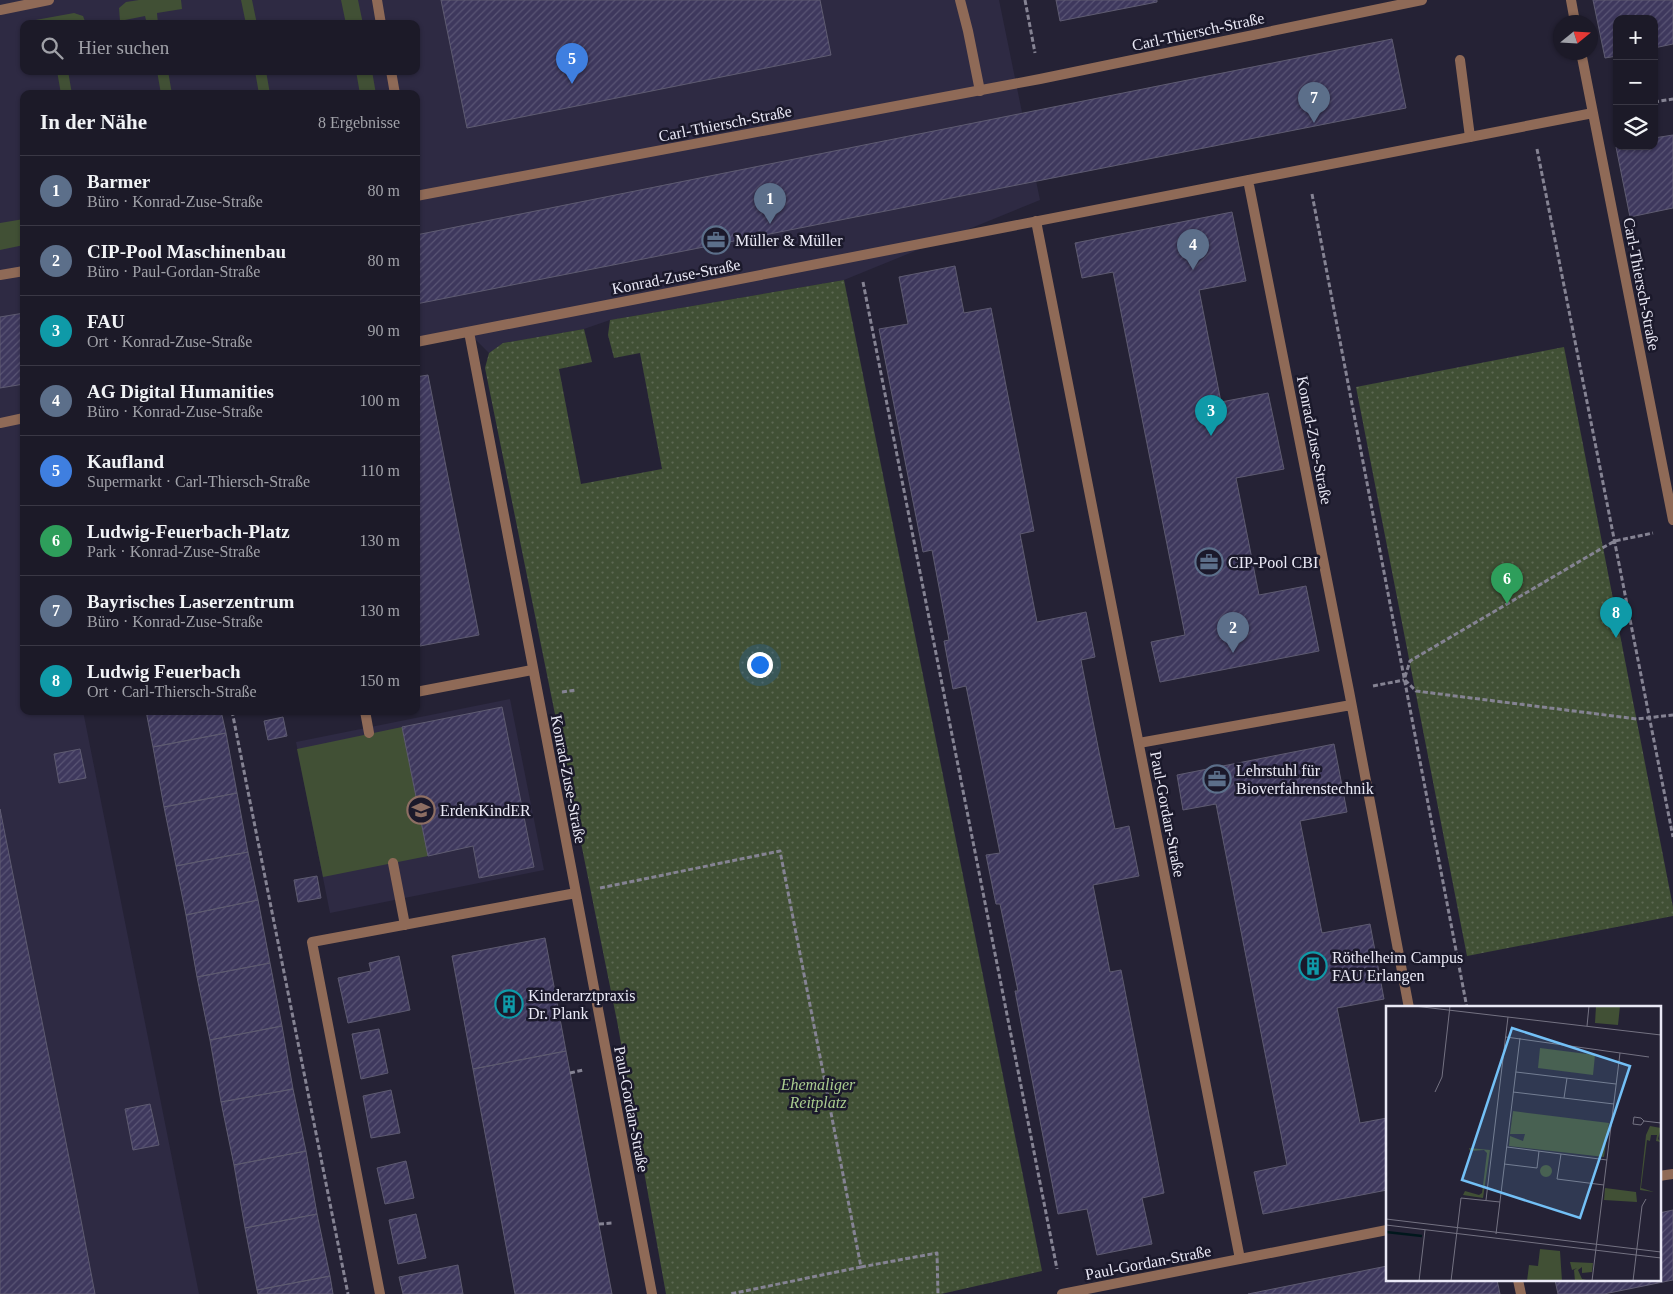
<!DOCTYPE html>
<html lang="de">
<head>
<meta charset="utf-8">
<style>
	body { margin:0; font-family:"Times New Roman",serif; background:#292734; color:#f1f3f6 }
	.controls { position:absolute; right:15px; top:15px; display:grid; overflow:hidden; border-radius:10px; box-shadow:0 1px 4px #0004 }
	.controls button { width:45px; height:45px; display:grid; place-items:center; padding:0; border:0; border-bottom:1px solid #3a3845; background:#1c1a28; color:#f1f3f6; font:25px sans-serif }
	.compass { position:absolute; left:1553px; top:15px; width:45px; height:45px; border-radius:50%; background:#1c1a28; box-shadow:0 1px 4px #0004; rotate:72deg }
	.you { position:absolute; left:759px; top:664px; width:18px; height:18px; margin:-12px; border:4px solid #fff; border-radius:50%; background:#1a73e8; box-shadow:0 0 0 8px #1a73e833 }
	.badge { display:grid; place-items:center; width:32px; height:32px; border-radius:50%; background:#73c0f6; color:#fff; font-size:16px; font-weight:700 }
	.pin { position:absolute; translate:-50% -41px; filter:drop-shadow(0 1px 2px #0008) }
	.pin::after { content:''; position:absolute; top:26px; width:18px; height:15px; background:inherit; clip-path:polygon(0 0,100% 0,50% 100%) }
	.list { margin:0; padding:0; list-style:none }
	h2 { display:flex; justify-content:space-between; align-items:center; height:65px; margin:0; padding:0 20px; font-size:21px }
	h2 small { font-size:16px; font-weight:400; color:#a0a1a8 }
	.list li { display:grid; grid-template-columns:32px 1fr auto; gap:15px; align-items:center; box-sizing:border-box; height:70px; padding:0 20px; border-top:1px solid #3a3845 }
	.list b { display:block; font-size:19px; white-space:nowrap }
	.list p { margin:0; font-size:16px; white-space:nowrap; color:#a0a1a8 }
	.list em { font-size:16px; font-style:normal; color:#a0a1a8 }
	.icon { flex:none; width:28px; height:28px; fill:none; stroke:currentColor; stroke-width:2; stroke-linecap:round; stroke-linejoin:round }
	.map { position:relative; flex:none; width:1673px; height:1294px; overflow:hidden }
	.search { position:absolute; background:#1c1a28; box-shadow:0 1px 4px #0004; left:20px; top:20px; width:400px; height:55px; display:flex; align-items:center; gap:12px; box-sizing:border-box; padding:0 18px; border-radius:10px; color:#a0a1a8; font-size:19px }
	.panel { position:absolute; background:#1c1a28; box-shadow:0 1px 4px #0004; left:20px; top:90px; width:400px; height:625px; border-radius:10px }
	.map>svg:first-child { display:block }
	.built { fill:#2e2a43; fill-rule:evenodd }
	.green { fill:#415035 }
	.park { fill:url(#park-dots) }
	.building { fill:url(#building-hatch); stroke:#5e5b71 }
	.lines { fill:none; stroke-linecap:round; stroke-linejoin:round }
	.path { stroke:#858393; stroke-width:3; stroke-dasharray:5 2.5; stroke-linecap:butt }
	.service { stroke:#8f6a57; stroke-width:10 }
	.minor { stroke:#8f6a57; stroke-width:10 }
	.labels { text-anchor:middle; stroke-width:5; stroke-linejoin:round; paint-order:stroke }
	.street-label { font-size:16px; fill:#eae9f6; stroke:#1b192b }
	.poi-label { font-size:16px; fill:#eae9f6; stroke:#1b192b; text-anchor:start }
	.park-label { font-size:16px; font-style:italic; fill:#aacd8f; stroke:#1b192b }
	.inset-river { fill:none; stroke:#00171c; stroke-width:2.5 }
	.inset-road { fill:none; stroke:#747282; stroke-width:1 }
	.view { fill:#73c0f6; fill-opacity:0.15; stroke:#73c0f6; stroke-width:2.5 }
	.inset-edge { fill:none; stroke:#eae9f6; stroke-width:2.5 }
</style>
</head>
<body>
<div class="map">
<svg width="1673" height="1294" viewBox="0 0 1673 1294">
	<defs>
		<pattern id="park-dots" width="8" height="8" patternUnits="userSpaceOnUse" patternTransform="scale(1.25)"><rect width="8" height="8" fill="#415035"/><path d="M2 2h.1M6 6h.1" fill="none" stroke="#5d6953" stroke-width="1.8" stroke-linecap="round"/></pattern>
		<pattern id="building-hatch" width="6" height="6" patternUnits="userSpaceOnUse" patternTransform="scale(1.25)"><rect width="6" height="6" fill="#3e385d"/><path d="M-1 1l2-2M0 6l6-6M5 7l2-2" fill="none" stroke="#5a5575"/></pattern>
	</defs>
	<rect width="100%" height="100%" fill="#252235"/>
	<path class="built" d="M0,0H999L1040,200L844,280L610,320L584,329L503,343L489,353L470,334L416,345V94H24V711H83L199,1294H0ZM24,24H416V71H24Z
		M510,699L544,870L330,913L296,742Z"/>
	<path class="green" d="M139,0H181L182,9L157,13L158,24H147L145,16L120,21L119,8L126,2Z
		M241,0H252L257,24H246Z
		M341,0H358L363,24H346Z
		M74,13L83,16L86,24H26L30,21Z
		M57,71H68L72,94H61Z
		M157,71H168L172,94H161Z
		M255,71H266L270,94H259Z
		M356,71H372L376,94H360Z
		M24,219V245L0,250V223Z
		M402,727L428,856L323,877L297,749Z"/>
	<path class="park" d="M844,280L1042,1271L941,1294H666L617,1021L485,368L489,353L503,343L584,329L592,362L559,369L581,484L662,469L640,353L614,358L608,335L610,320Z
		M1564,347L1673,907V916L1467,956L1356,387Z"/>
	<path class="building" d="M441,0H820L831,55L467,128Z
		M1056,0H1157V2L1060,21Z
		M1593,0H1673V44L1654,48V19H1617V56L1605,58Z
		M1392,39L1406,108L416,304V235Z
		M1673,135V208L1630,217L1616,147L1654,146V138Z
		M1232,212L1246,281L1199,290L1221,402L1268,393L1284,469L1236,478L1259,595L1306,586L1319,651L1160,682L1151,642L1185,635L1113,272L1082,278L1075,243Z
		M955,266L964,313L991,308L1034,531L1020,534L1037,622L1086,612L1095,657L1081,660L1099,752L1115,829L1129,826L1139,876L1093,885L1110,972L1121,970L1164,1193L1142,1198L1152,1244L1097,1255L1087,1209L1058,1214L1015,991H1018L1000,904H996L986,855L1000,853L966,686L953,689L944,641L949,640L932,550L923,552L879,329L908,324L899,277Z
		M24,313V384L0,388V317Z
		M428,375L479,635L420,646L416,628V377Z
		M502,707L534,867L479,878L473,846L428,856L402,727Z
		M146,711H221L226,733L153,747Z
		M283,717L287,736L268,740L264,721Z
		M226,733L237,793L164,807L153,747Z
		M1334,744L1347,812L1300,821L1322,933L1370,924L1384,999L1337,1008L1360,1123L1387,1118V1190L1263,1214L1254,1172L1287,1165L1216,804L1183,810L1177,775Z
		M80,749L86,778L59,783L54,754Z
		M237,793L248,852L176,866L164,807Z
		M0,809L73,1178L95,1294H0Z
		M248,852L258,900L186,915L176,866Z
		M317,876L321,898L298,902L294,880Z
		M258,900L270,963L197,977L186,915Z
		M545,938L566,1051L473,1069L452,956Z
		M399,956L410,1010L348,1023L338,978L371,971L369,963Z
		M270,963L282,1026L210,1040L197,977Z
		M282,1026L293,1089L221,1102L210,1040Z
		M379,1029L388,1073L361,1079L352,1034Z
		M566,1051L612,1294H515L473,1069Z
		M293,1089L306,1151L234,1165L221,1102Z
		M391,1090L400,1133L371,1138L363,1096Z
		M150,1104L159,1145L133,1150L125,1109Z
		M306,1151L317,1214L245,1228L234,1165Z
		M406,1161L414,1198L385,1204L377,1168Z
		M1673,1210V1280L1604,1294H1558L1555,1280H1659V1213Z
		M317,1214L330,1276L257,1290L245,1228Z
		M416,1214L426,1258L398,1264L389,1220Z
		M458,1265L463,1294H403L399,1277Z
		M1387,1266V1280H1497L1500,1294H1248Z
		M330,1276L333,1294H258L257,1290Z"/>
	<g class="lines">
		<path class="path" d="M1025,0L1035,53
			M1654,102L1673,99
			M1537,149L1673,837
			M1312,194L1467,1008
			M863,282L1057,1269
			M1405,677L1410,661L1604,547L1615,541L1653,533
			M1405,680L1416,691L1637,719L1673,715
			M1373,686L1404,680
			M562,692L576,690
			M232,711L348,1294
			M600,888L780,851L861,1267L730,1294
			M570,1073L583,1070
			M599,1224L613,1223
			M861,1267L937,1253L938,1294"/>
		<path class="service" d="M377,0L381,24
			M960,0L968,31L980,91
			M0,10L49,0
			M1460,60L1470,137
			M391,71L395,94
			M1518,1280L1521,1294"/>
		<path class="minor" d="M1571,0L1575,22
			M1581,52L1673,520
			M1248,180L1349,691L1409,1008
			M416,196L1040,79L1422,0
			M1036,221L1240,1259
			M0,275L24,271
			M469,332L576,893
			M416,342L1593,113
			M0,423L24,418
			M416,692L532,670
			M365,711L369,733
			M1139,743L1351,705
			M393,863L405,925
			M1659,1176L1673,1174
			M380,1294L312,942L576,893L652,1294
			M1062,1294L1387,1230"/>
	</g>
	<defs>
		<g id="office-ring" transform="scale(1.4375)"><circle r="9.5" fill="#1b192b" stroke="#5c6f8a" stroke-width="1.5"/><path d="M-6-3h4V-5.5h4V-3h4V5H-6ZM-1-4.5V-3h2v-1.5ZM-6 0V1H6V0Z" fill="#5c6f8a"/></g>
		<g id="school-ring" transform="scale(1.4375)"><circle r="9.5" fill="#1b192b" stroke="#8d6e63" stroke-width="1.5"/><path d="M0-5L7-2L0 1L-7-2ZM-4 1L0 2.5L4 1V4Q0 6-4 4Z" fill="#8d6e63"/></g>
		<g id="building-ring" transform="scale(1.4375)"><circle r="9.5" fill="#1b192b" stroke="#0f9aa8" stroke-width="1.5"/><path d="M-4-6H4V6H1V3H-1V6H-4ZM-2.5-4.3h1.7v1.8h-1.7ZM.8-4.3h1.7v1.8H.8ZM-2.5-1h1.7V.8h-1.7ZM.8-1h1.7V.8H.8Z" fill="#0f9aa8"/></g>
	</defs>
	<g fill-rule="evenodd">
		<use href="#office-ring" x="716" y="240"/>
		<use href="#office-ring" x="1209" y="562"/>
		<use href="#office-ring" x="1217" y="779"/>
		<use href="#school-ring" x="421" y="810"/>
		<use href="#building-ring" x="1313" y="966"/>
		<use href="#building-ring" x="509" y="1004"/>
	</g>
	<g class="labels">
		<g class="street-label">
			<text transform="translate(1198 31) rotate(-12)" y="6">Carl-Thiersch-Straße</text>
			<text transform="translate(725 123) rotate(-11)" y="6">Carl-Thiersch-Straße</text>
			<text transform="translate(676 276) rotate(-11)" y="6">Konrad-Zuse-Straße</text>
			<text transform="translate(1642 284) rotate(79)" y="6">Carl-Thiersch-Straße</text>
			<text transform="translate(1315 440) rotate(79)" y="6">Konrad-Zuse-Straße</text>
			<text transform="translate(569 779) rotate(79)" y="6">Konrad-Zuse-Straße</text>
			<text transform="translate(1168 814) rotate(79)" y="6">Paul-Gordan-Straße</text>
			<text transform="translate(632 1109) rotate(79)" y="6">Paul-Gordan-Straße</text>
			<text transform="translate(1148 1262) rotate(-11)" y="6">Paul-Gordan-Straße</text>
		</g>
		<g class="poi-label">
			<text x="735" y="246">Müller &amp; Müller</text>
			<text x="1228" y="568">CIP-Pool CBI</text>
			<text x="1236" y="776">Lehrstuhl für<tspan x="1236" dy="18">Bioverfahrenstechnik</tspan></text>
			<text x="440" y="816">ErdenKindER</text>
			<text x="1332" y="963">Röthelheim Campus<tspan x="1332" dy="18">FAU Erlangen</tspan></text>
			<text x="528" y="1001">Kinderarztpraxis<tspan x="528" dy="18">Dr. Plank</tspan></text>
		</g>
		<g class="park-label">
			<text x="818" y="1090">Ehemaliger<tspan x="818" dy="18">Reitplatz</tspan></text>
		</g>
	</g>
	<g transform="translate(1386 1006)">
		<rect width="275" height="275" fill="#252235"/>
		<path d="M210,0H234L232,19L209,17ZM264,120L275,122L272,133L275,136L270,135L271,129H265L264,135L261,134L255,182L268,186L254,184L260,129ZM83,142L104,144L97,192L77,189L79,185L93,189L96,187L101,147L98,144L84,145ZM154 165a6 6 0 1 1 12 0a6 6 0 1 1-12 0ZM219,182L250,186L251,196L218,194ZM184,256L207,257L206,266L196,267V261L192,264L196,273L205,275H189L188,264L191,262L186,264Z" fill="#415035"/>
		<path d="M154,42L209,49L207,69L152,62ZM127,105L223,117L218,151L123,140L124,130L137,135L139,128H124ZM154,243L174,245L176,275H141L143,259L152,260Z" fill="#415035"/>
		<path class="inset-river" d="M0,226L36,230"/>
		<path class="inset-road" d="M28,0L275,29M201,20L203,0M120,31L263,51M130,66L230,78M49,86L56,71L64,0M127,86L228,98M178,92L181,72M248,111L255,112L258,115L255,119L247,118ZM258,115L275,117M121,141L175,148M118,158L151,162L153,145M218,179L171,173L175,148L221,154M100,194L122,11M0,213L275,246M0,219L275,252M110,228L134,32M33,275L39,224M65,275L75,192L114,196M206,275L234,47M247,275L256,200L260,193"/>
		<path class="view" d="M126,22L244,60L194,212L76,174Z"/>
		<rect width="275" height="275" class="inset-edge"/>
	</g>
</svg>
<div class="controls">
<button>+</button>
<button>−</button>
<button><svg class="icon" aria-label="layers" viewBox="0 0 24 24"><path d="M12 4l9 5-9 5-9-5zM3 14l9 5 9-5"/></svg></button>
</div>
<svg class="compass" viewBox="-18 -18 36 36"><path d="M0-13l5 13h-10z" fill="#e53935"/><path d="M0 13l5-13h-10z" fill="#a0a1a8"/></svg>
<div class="you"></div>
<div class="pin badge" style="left:770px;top:224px;background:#5c6f8a">1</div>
<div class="pin badge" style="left:1233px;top:653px;background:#5c6f8a">2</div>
<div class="pin badge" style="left:1211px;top:436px;background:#0f9aa8">3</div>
<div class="pin badge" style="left:1193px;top:270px;background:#5c6f8a">4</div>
<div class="pin badge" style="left:572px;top:84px;background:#3f7fe0">5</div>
<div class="pin badge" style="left:1507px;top:604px;background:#2e9e5b">6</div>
<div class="pin badge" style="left:1314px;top:123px;background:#5c6f8a">7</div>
<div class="pin badge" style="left:1616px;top:638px;background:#0f9aa8">8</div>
<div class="search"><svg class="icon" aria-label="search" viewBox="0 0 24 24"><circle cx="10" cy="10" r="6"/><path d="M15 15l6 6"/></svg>Hier suchen</div>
<section class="panel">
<h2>In der Nähe<small>8 Ergebnisse</small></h2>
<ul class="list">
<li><span class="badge" style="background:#5c6f8a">1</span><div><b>Barmer</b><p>Büro · Konrad-Zuse-Straße</p></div><em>80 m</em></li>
<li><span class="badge" style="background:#5c6f8a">2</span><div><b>CIP-Pool Maschinenbau</b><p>Büro · Paul-Gordan-Straße</p></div><em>80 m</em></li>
<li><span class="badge" style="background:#0f9aa8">3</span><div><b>FAU</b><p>Ort · Konrad-Zuse-Straße</p></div><em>90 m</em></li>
<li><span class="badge" style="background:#5c6f8a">4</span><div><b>AG Digital Humanities</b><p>Büro · Konrad-Zuse-Straße</p></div><em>100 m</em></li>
<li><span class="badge" style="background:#3f7fe0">5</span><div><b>Kaufland</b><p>Supermarkt · Carl-Thiersch-Straße</p></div><em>110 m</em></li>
<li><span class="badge" style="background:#2e9e5b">6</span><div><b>Ludwig-Feuerbach-Platz</b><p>Park · Konrad-Zuse-Straße</p></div><em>130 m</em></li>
<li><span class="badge" style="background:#5c6f8a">7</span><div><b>Bayrisches Laserzentrum</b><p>Büro · Konrad-Zuse-Straße</p></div><em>130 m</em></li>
<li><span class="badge" style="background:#0f9aa8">8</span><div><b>Ludwig Feuerbach</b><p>Ort · Carl-Thiersch-Straße</p></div><em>150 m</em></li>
</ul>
</section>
</div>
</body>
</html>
